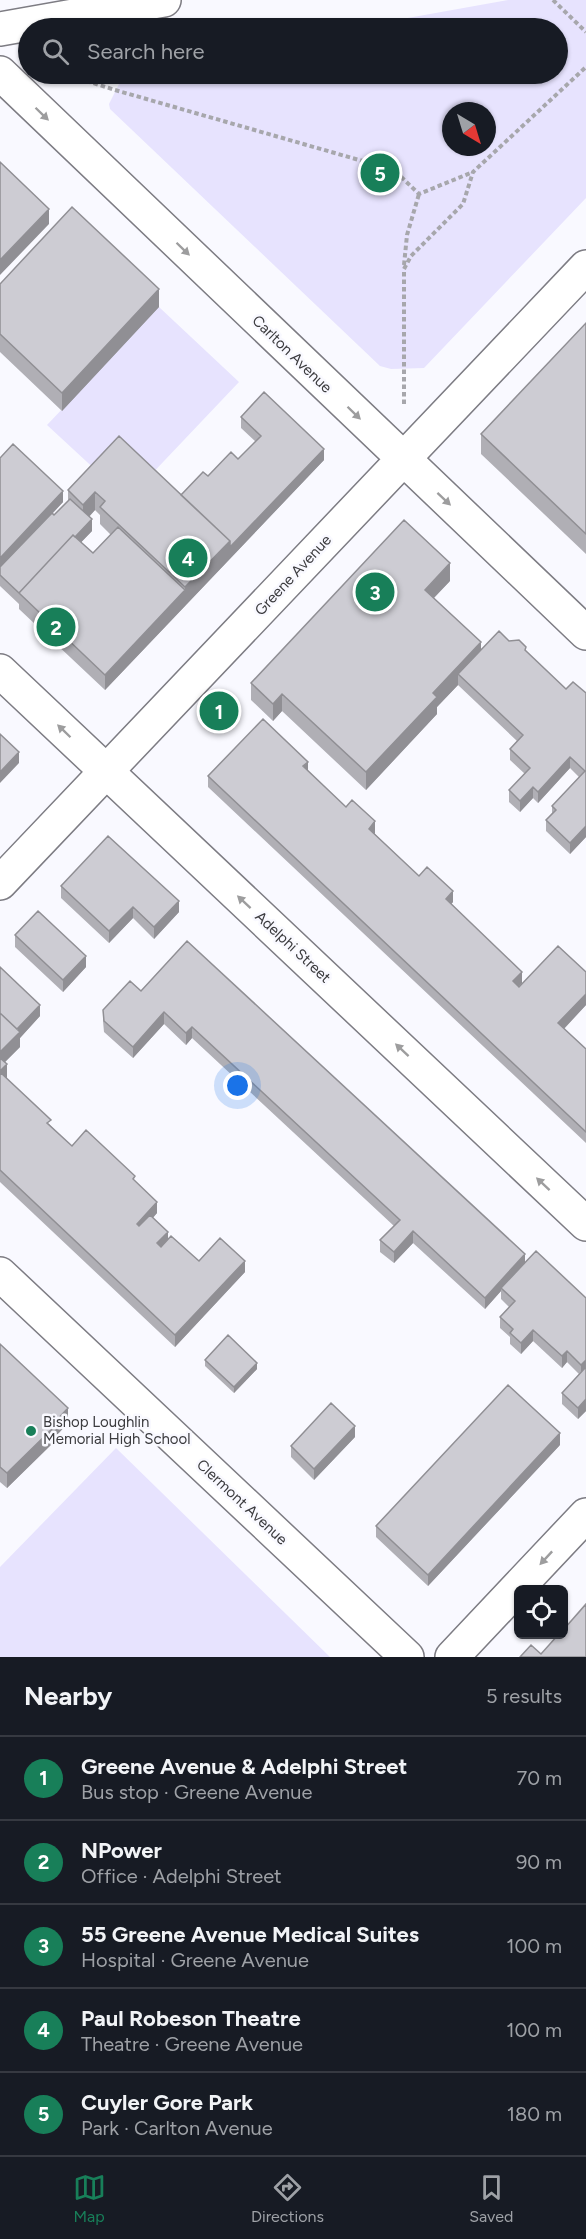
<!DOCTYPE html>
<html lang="en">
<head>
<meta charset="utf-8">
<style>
	body { margin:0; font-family:Figtree,sans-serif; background:#242831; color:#f1f3f6 }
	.controls { position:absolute; right:18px; bottom:18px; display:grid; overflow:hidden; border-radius:9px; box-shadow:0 2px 4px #0004 }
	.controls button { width:54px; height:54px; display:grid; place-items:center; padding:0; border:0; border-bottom:2px solid #363941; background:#171b24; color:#f1f3f6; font:30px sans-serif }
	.compass { position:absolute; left:442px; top:102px; width:54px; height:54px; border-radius:50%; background:#171b24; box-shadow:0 2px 4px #0004; rotate:142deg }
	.you { position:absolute; left:238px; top:1086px; width:21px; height:21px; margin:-15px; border:4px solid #fff; border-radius:50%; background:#1a73e8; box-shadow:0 0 0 9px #1a73e833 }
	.badge { display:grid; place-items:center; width:39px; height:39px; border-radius:50%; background:#187f59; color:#fff; font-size:20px; font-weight:700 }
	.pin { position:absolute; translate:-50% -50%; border:3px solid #fff; box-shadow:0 2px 6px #0006 }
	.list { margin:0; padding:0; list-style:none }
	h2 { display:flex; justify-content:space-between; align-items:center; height:78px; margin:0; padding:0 24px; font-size:26px }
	h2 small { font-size:20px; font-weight:400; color:#9ea1a6 }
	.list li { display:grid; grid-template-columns:39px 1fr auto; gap:18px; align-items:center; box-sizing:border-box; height:84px; padding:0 24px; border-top:2px solid #363941 }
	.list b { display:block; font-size:22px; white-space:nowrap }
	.list p { margin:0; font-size:20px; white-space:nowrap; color:#9ea1a6 }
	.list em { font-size:20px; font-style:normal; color:#9ea1a6 }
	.icon { flex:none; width:33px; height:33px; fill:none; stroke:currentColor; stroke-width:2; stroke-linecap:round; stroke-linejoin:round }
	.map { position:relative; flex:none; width:586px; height:1657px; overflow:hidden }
	.search { position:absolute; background:#171b24; box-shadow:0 2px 4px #0004; left:18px; right:18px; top:18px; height:66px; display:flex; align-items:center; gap:15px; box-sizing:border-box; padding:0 21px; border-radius:33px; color:#9ea1a6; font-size:22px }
	.sheet { height:498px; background:#171b24 }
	nav { display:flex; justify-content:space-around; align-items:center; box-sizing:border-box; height:84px; border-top:2px solid #363941; background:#171b24; font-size:16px; color:#9ea1a6 }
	nav a { display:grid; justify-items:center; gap:3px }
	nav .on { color:#187f59 }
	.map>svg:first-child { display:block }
	.green { fill:#e7e3fe; fill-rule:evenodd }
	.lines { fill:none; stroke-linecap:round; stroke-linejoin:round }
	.minor-casing { stroke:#7d7c83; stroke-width:36 }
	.secondary-casing { stroke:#7d7c83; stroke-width:36 }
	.path { stroke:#a7a7ac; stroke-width:4; stroke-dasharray:4.5 3; stroke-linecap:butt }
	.minor { stroke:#fff; stroke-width:33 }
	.secondary { stroke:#fff; stroke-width:33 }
	.wall { fill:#b0afb5; fill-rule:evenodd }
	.shaded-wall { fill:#908f94 }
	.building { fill:#cdccd3; stroke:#908f94; stroke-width:1.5 }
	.oneway { fill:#9d9d9e }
	.poi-dot { fill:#187f59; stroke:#f9f9ff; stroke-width:2 }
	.labels { text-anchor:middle; stroke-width:5; stroke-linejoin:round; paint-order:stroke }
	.street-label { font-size:15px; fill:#3b3b3e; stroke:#f9f9ff }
	.poi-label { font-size:15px; fill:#3b3b3e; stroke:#f9f9ff; text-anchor:start }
</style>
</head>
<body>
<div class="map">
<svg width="586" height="1657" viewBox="0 0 586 1657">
	<rect width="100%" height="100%" fill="#f9f9ff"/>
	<path class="green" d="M508,0H586V198L424,368L391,369L380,366L110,109L109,104L124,74H558V28H352ZM451,111H487V147H451Z
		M159,307L239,382L146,480L100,474L47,425Z
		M116,1448L330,1657H0V1567Z"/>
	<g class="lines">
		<g class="minor-casing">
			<path id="minor" d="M0,73L586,633
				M0,671L586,1224
				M0,883L586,267
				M0,1274L407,1657"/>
		</g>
		<g class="secondary-casing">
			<path id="secondary" d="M0,29L164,0
				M452,1657L586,1515"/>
		</g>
		<path class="path" d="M553,0L586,32
			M65,74L115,90L394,170L419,194L473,172
			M404,265L407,235L419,194
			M404,404V269L411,256L463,204L473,172L586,67"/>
		<use href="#minor" class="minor"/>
		<use href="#secondary" class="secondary"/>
	</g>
	<path class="wall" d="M0,284L159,307L62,411L0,352Z
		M586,323V554L481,454V434Z
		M241,417L324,460L105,690L19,609V604L0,586V458L63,502L53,513L54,515L68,501V490L181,495L208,476L238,459L256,442L241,428ZM95,510L100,515V524L111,535L93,553L81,542L92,531L89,517Z
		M450,581L434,598L481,649L509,641L526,651L566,689L586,693V837L570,854L546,831V820L552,813V806L579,777L570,768L538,803L533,798L520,812L509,802V790L525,774L510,760V749L517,741L458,685L437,707V714L366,790L282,711L273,721L251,700V683Z
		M308,771L346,807L375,833V834L419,876L453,902L451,904L522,983L586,972V1005L564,1029L586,1049V1143L208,787V776Z
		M61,886L179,912L154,939L133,918L109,943L61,898Z
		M15,935L86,967L63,992L15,947Z
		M187,941L525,1263L586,1298V1411L578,1419L562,1404V1393L579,1374L567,1362L562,1368L533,1341L521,1354L510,1344V1337L500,1328V1317L509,1307L501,1299V1291L485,1309L413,1243L394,1263L380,1252V1240L394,1226L192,1038L186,1045L164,1024L133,1058L104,1032L103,1021V1010L141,991Z
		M0,967L40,1016L20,1038V1047L5,1062L7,1079L51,1126L72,1146L135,1181L157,1213L153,1218L168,1239L199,1261L245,1272L175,1347L0,1182Z
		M0,1344L68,1423L56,1436V1440L7,1488L0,1482Z
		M205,1360L257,1369L234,1393L205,1366Z
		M355,1437L314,1480L291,1457V1446Z
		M560,1445L428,1586L376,1537V1526Z"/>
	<path class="shaded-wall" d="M49,209V224L0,275V260Z
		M159,289V307L62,411V393Z
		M324,449V460L105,690V675L185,590V587L230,541Z
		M63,491V502L0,569V558Z
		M95,492V510L83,523V505Z
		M92,519V531L26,600L21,595Z
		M450,563V581L425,607V590Z
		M481,642V660L458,674V685L437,707V714L366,790V772L433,693Z
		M282,694V711L273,721V704Z
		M19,752V763L0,783V772Z
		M570,757V768L538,803V792Z
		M308,762V773L303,766Z
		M533,787V798L520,812V801Z
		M375,821V833L369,840V829Z
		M586,826V837L570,854V843Z
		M453,891V902L446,910V899Z
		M179,901V912L154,939V927Z
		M133,907V918L109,943V931Z
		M86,956V967L63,992V980Z
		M522,972V983L513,992V981Z
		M586,994V1005L558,1035V1023Z
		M40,1005V1016L20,1038V1047L0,1067V1052L15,1031Z
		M164,1012V1024L133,1058V1047Z
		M192,1027V1038L186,1045V1033Z
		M7,1064V1079L0,1086V1071Z
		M157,1202V1213L137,1235V1224Z
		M413,1231V1243L394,1263V1252Z
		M168,1232V1243L157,1254V1243Z
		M525,1254V1266L501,1288V1291L485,1309V1298Z
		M245,1261V1272L175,1347V1335Z
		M533,1330V1341L521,1354V1343Z
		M567,1351V1362L562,1368V1356Z
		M586,1360V1371L581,1376V1365Z
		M257,1363V1369L234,1393V1387Z
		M586,1399V1411L578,1419V1408Z
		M68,1408V1423L56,1436V1440L7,1488V1473Z
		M355,1426V1437L314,1480V1469Z
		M560,1433V1445L428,1586V1575Z"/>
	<path class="building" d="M0,162L49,209L0,260Z
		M72,207L159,289L62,393L0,334V284Z
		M586,323V534L481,434Z
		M264,392L324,449L230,547V541L181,495L203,472L208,476L231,452L238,459L261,436L241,417Z
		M119,436L230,541L185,587L100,507L105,501L95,492L83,505L68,490Z
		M13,444L63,491L0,558V458Z
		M70,499L92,519L75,537L73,535L19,593L0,575V567L52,513L54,515Z
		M404,520L450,563L425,590L481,642L433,693L437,697L366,772L282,694L273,704L251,683Z
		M118,527L185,590L105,675L19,593L73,535L93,553Z
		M499,631L509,641L519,640L526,647L525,650L566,689L573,682L586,693V826L570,843L546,820L556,810L552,806L585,771L570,757L538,792L533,787L520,801L509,790L530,768L510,749L523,735L458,674Z
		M263,719L308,762L303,766L346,807L352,800L375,821L369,829L419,876L427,867L453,891L446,899L522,972L513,981L519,987L558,946L586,972V994L558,1023L586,1049V1132L208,776Z
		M0,734L19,752L0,772Z
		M108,836L179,901L154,927L133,907L109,931L61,886Z
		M38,911L86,956L63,980L15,935Z
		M187,941L525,1254L485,1298L413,1231L394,1252L380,1240L400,1220L192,1027L186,1033L164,1012L133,1047L104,1021L103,1010L130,981L141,991Z
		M0,967L40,1005L17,1029L0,1013Z
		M0,1013L20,1032L0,1052Z
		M0,1058L7,1064L0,1071Z
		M1,1073L51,1120L47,1123L72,1146L86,1130L135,1176L133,1179L157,1202L137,1224L139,1226L150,1215L168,1232L157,1243L161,1247L171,1236L199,1261L220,1238L245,1261L175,1335L0,1170V1075Z
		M536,1251L586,1298V1360L581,1365L567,1351L562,1356L533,1330L521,1343L510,1333L513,1329L500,1317L515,1301L501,1288Z
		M228,1335L257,1363L234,1387L205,1360Z
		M0,1344L68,1408L54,1423L56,1425L7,1473L0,1467Z
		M586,1367V1399L578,1408L562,1393Z
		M508,1385L560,1433L428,1575L376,1526Z
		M331,1403L355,1426L314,1469L291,1446Z
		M586,1604V1657H520L531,1645L541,1654L558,1635H564V1629Z"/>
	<defs><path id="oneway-solid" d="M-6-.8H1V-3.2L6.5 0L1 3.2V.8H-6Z" transform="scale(1.5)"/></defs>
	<g class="oneway">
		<use href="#oneway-solid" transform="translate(42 114) rotate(44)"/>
		<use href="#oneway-solid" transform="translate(183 249) rotate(44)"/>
		<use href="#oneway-solid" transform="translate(354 413) rotate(44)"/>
		<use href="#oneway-solid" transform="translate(444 499) rotate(43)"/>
		<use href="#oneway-solid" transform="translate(64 731) rotate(-136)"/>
		<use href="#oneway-solid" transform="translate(244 902) rotate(-137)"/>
		<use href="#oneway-solid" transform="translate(402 1050) rotate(-137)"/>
		<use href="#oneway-solid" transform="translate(543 1184) rotate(-137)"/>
		<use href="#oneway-solid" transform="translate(546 1558) rotate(133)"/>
	</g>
	<circle class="poi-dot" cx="31" cy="1431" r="6"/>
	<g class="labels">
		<g class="street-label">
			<text transform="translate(292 354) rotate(44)" y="5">Carlton Avenue</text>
			<text transform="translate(293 575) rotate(-47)" y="5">Greene Avenue</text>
			<text transform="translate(293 947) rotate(43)" y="5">Adelphi Street</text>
			<text transform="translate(242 1502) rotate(43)" y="5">Clermont Avenue</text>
		</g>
		<g class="poi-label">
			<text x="43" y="1427">Bishop Loughlin<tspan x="43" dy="17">Memorial High School</tspan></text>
		</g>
	</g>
</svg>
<div class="controls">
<button><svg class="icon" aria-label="locate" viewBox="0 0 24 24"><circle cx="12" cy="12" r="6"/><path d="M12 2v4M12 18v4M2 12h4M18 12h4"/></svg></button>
</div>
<svg class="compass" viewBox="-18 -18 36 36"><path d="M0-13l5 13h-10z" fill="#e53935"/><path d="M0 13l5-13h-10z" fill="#9ea1a6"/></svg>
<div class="you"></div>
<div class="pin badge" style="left:219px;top:711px">1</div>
<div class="pin badge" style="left:56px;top:627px">2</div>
<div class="pin badge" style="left:375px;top:592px">3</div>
<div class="pin badge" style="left:188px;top:558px">4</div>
<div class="pin badge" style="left:380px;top:173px">5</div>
<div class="search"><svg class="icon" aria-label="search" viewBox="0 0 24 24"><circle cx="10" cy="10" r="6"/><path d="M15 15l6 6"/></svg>Search here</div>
</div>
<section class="sheet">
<h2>Nearby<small>5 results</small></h2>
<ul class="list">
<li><span class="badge">1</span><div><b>Greene Avenue &amp; Adelphi Street</b><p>Bus stop · Greene Avenue</p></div><em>70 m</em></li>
<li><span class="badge">2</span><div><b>NPower</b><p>Office · Adelphi Street</p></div><em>90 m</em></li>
<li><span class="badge">3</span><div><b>55 Greene Avenue Medical Suites</b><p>Hospital · Greene Avenue</p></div><em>100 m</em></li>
<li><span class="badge">4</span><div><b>Paul Robeson Theatre</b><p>Theatre · Greene Avenue</p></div><em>100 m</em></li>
<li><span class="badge">5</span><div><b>Cuyler Gore Park</b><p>Park · Carlton Avenue</p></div><em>180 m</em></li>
</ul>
</section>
<nav>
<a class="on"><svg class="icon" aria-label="map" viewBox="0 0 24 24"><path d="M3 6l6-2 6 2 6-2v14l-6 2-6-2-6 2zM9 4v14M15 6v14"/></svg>Map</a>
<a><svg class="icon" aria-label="directions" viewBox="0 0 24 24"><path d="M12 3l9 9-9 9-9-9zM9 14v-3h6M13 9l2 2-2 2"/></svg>Directions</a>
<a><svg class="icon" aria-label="saved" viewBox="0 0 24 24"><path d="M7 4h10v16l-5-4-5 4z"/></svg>Saved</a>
</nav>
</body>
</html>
